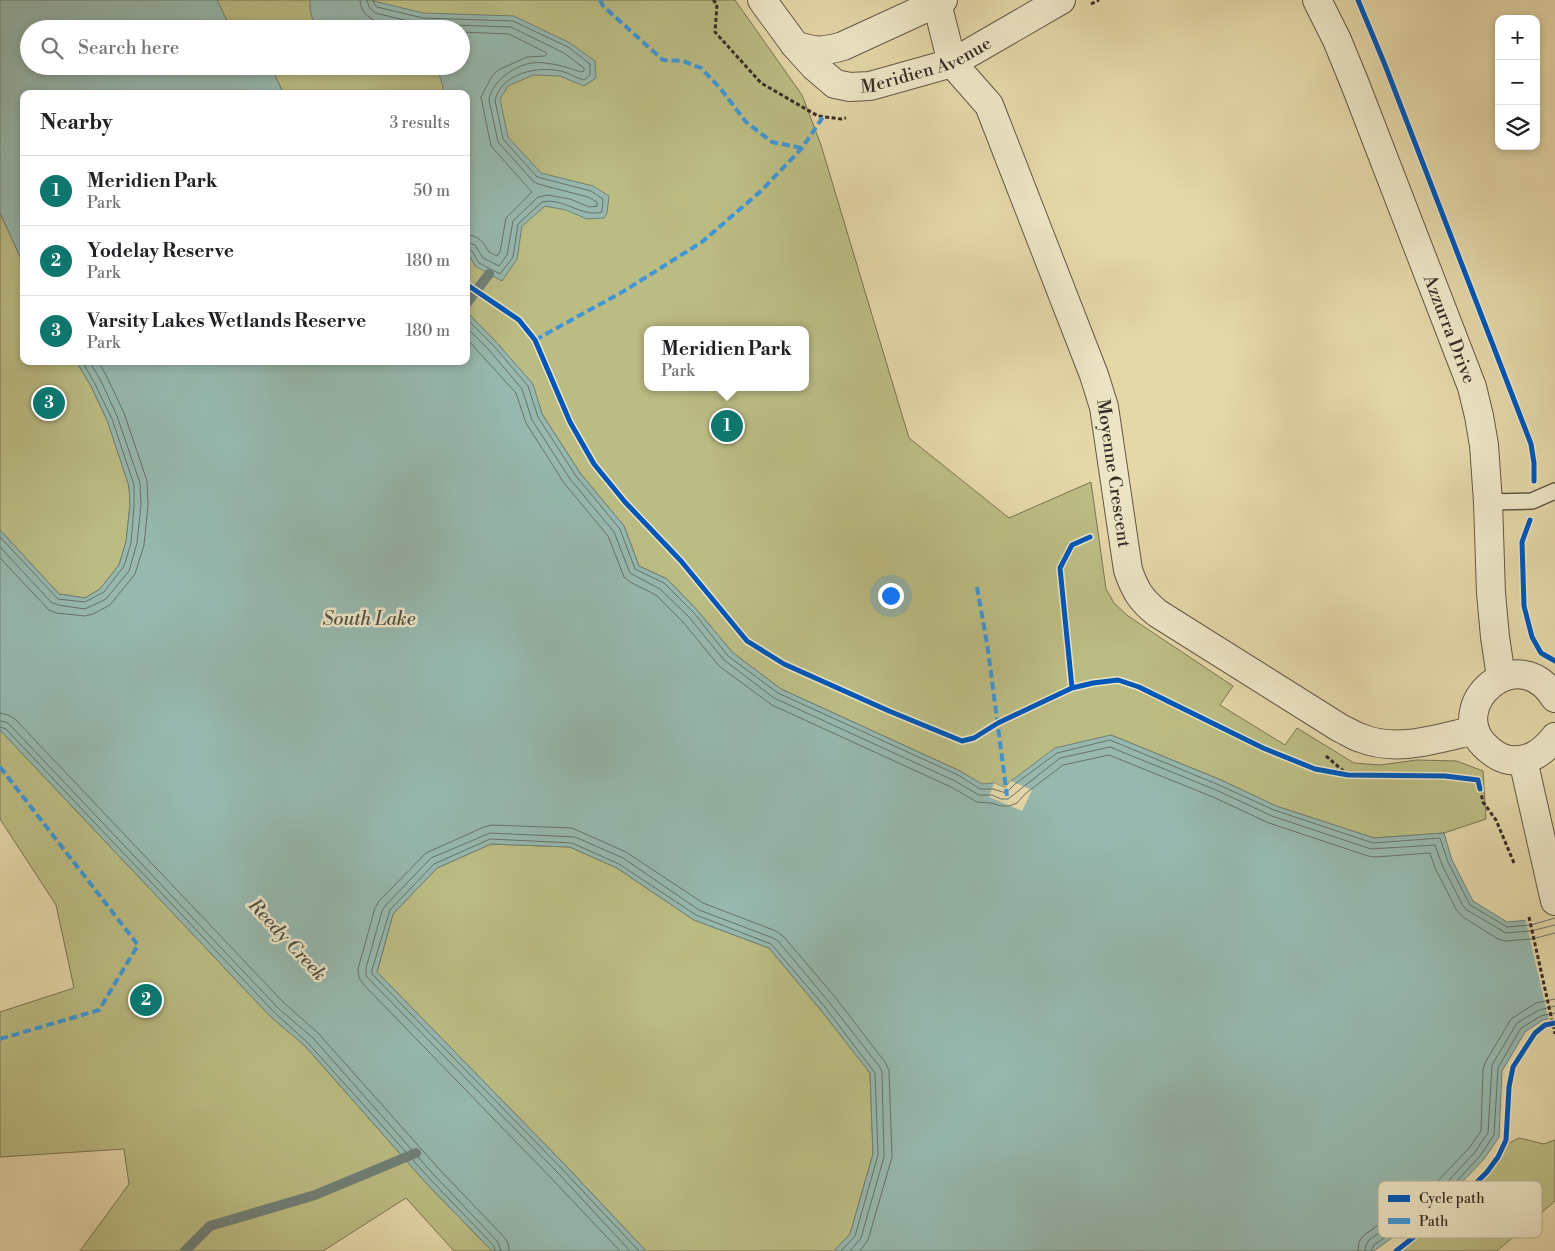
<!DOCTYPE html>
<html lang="en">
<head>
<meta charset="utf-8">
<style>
	body { margin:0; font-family:"Libre Bodoni",serif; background:#f2f2f2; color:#202124 }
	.controls { position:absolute; right:15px; top:15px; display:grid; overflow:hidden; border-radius:10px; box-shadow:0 2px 8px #0003 }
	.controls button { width:45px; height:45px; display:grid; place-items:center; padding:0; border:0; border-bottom:1px solid #e0e0e0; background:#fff; color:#202124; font:25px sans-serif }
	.you { position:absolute; left:890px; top:595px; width:18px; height:18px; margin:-12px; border:4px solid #fff; border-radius:50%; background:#1a73e8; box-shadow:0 0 0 8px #1a73e833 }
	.badge { display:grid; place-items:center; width:32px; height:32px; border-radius:50%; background:#0f766e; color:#fff; font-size:16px; font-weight:700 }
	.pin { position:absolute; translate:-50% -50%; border:2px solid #fff; box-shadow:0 1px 5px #0006 }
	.popup { position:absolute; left:644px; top:326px; width:165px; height:65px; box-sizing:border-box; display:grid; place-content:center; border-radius:10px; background:#fff; filter:drop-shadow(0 1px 4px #0005); font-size:16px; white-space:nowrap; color:#757577 }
	.popup b { font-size:19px; color:#202124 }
	.popup::after { content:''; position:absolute; left:50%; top:100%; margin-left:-10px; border:10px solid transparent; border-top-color:#fff }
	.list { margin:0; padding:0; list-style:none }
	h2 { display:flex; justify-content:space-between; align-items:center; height:65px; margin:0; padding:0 20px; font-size:21px }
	h2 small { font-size:16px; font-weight:400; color:#757577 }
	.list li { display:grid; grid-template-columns:32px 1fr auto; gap:15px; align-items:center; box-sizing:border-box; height:70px; padding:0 20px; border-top:1px solid #e0e0e0 }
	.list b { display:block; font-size:19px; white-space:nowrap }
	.list p { margin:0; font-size:16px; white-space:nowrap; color:#757577 }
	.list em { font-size:16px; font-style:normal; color:#757577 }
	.icon { flex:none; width:28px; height:28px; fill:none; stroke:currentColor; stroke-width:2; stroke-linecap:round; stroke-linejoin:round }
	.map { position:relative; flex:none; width:1555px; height:1251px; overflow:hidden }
	.search { position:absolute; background:#fff; box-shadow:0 2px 8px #0003; left:20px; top:20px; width:450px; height:55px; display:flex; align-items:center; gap:12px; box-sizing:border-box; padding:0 18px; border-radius:28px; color:#757577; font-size:19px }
	.panel { position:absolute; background:#fff; box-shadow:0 2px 8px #0003; left:20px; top:90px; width:450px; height:275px; border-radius:10px }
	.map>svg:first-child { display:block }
	.green { fill:#bbbc83; stroke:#797454; fill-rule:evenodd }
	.water { fill:#96b8ae; stroke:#708077 }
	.pier { fill:#e4d7a8 }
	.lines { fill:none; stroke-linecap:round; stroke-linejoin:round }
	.shore { stroke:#66726a; stroke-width:1 }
	.stream { stroke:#708077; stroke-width:10 }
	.service-casing { stroke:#625746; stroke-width:18 }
	.minor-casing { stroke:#625746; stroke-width:30 }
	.tertiary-casing { stroke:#625746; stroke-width:30 }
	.path { stroke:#372c25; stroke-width:3; stroke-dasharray:4 2.5; stroke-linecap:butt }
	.service { stroke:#ede5c6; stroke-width:15 }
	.minor { stroke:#ede5c6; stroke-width:28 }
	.tertiary { stroke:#ede5c6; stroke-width:28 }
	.quiet { stroke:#3e96d6; stroke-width:4; stroke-dasharray:8 4; stroke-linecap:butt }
	.cycleway-casing { stroke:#ede5c6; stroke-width:8 }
	.cycleway { stroke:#0057b8; stroke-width:5 }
	.labels { text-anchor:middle; stroke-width:5; stroke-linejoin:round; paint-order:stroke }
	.street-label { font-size:18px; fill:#372c25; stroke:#ede5c6 }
	.water-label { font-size:19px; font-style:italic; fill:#4f4f47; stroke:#ede5c6 }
	.key { fill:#ede5c6; stroke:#b6ae96; stroke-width:1 }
	.key-label { font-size:14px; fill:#372c25 }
</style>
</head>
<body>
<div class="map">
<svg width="1555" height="1251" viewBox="0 0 1555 1251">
	<rect width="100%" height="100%" fill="#e4d7a8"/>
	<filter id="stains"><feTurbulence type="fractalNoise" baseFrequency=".004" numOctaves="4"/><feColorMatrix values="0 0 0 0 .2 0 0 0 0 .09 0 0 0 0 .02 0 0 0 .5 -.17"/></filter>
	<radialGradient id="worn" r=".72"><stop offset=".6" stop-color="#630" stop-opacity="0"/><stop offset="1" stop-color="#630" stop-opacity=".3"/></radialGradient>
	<path class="green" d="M217,0H735L802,95L821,145L909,438L1009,518L1091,482L1106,589L1114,603L1128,616L1233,686L1220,705L1285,745L1297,728L1354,763L1380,765L1417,760L1457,761L1483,771L1486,819L1444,833L1374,838L1276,806L1221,780L1111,735L1022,811L960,771L781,689L732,652L697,610L667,579L639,566L624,526L580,473L542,414L532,384L497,343L466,311V94H284L270,66H461V29H231ZM648,330H806V387H648Z
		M0,213L24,265V361H76L91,386L107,420L129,486L130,505L126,542L119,565L100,589L85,598L59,594L0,530Z
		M0,730L270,1016L305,1046L426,1183L492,1251H454L406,1198L323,1251H80L129,1184L124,1149L0,1157V1012L74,988L56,905L0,819Z
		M491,844L570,847L617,868L694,920L769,948L820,1009L870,1073L873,1154L850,1234L834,1251H646L567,1167L377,972L393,914L437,868Z
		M1519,1138L1544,1144L1555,1140V1201L1497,1251H1401L1434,1227L1459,1203L1493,1168L1499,1148Z"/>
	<path class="water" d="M0,0H217L231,29H29V66H270L284,94H24V265L0,213Z
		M310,0H369L423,13L514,16L570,43L595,61L596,78L584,86L560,76L533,75L508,86L500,99L508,137L541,173L593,186L609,196L607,213L604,218L587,219L566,210L545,206L522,226L517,259L502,281L475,266L466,249V94H444C442,82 441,74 432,66H461V29H320C312,23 309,10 310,0Z
		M466,311L497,343L533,384L542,414L580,473L624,526L639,566L667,579L697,610L732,652L781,689L960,771L982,784L994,783L1005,788L1011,781L1055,748L1111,735L1221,780L1276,806L1374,838L1444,833L1452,860L1473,901L1507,922L1529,920L1555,1017L1543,1020L1525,1032L1502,1071L1499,1137L1484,1159L1447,1198L1374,1251H834L850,1234L873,1154L870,1073L820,1009L769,948L694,920L617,868L570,847L491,844L437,868L393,914L377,972L567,1167L646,1251H492L426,1183L305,1046L270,1016L0,730V530L59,594L85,598L100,589L119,565L126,542L130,505L129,486L107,420L91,386L76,361H466Z"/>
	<path class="pier" d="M1011,781L1032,790L1022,811L989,797L994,783L1005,788Z
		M1555,911V1020L1549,1021L1525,918Z"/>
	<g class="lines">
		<path class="shore" d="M360,0C361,24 390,24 408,29
			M367,0L369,7L375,13L421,24L511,27L564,53L584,68V71L581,72C566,67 548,61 531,63C514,66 491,82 489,100L498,142L533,181L538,184L588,197L597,202V206L589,207L570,199L547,195L538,197L513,221L507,255L499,266L483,258L475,245L466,242
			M374,0V4L377,7L423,18L513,21L568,47L590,64V75L584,80C576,78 569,73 561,71C537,66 502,73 495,100L503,139L537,177L591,191L603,199L602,212C582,218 563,197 542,202L518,224L513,257L500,274L479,263L472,251L466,249
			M461,32L509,34L545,52L547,54L545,56L527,57L498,70L492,76L481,97L491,146L532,192L506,218L500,252L497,256L489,252C483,242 479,235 466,235
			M466,318L494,346L528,386L538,417L576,476L620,529L635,569L664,583L694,613L728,656L778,693L958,775L980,789H993L1006,793L1015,784L1057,753L1110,740L1219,785L1274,810L1373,843L1440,838L1448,862L1470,905L1507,927L1531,925L1555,918
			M466,327L489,350L522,389L532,420L570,479L614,532L630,573L660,589L689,617L724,660L774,698L955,781L979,795H992L1001,799H1008L1060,758L1110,747L1216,790L1272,816L1371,849L1435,845L1442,865L1463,906L1467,910L1506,933L1531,931L1555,925
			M466,338L516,393L526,423L564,483L608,536L624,577L630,582L656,595L683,622L719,666L772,705L951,787L977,802L991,803L1001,806H1009L1017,803L1025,794L1063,765L1109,755L1213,797L1269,823L1368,856L1375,857L1430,853L1435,868L1456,909L1463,917L1498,939L1505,941L1532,939L1555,933
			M0,537L58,599L85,602L104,592L124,566L131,543L134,506V485L112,419L95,384L82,361
			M0,547L51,602L58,605L85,609L106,599L129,571L137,543L141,505L140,483L117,416L101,381L89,361
			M0,558L49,610L56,613L85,616L93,614L110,605L135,574L144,545L148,506L147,481L124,413L107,377L98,361
			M0,713L8,715L15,719L283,1002L318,1033L440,1170L504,1237L508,1243L509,1251
			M0,721L6,722L10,725L278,1008L313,1038L434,1175L498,1242L501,1251
			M0,727L6,729L274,1012L308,1043L430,1179L494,1246L495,1251
			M620,1251L553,1180L364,985L359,978L358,969L375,908L379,901L426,853L484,827L492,825L572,828L626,852L703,903L776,931L784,937L835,997L885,1062L889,1070L892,1157L868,1240L860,1251
			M630,1251L559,1174L366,976V968L382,911L385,906L431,858L490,833L575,837L623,858L699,910L773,938L778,941L829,1002L879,1066L882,1071L884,1157L861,1238L850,1251
			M639,1251L563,1170L372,974V970L390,910L434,864L490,839L572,843L619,864L696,915L771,944L824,1006L875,1073L878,1155L855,1236L841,1251
			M1358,1251L1359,1242L1363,1236L1435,1184L1470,1147L1481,1131L1483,1069L1486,1061L1511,1019L1536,1003L1555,999
			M1365,1251L1366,1245L1369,1240L1440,1190L1475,1152L1488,1133L1492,1065L1517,1023L1539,1010L1555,1006
			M1371,1251L1374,1245L1444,1195L1480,1156L1494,1135L1498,1068L1521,1028L1541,1016L1555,1013"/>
		<path class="stream" d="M466,304L489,274
			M185,1251L210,1226L315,1195L416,1153"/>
		<g class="service-casing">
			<path id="service" d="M1488,502L1532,501L1555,491"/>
		</g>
		<g class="minor-casing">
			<g id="minor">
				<path d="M762,0L795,45"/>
				<path id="s1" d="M943,0L843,46C823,52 814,52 795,45L814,66L835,84L850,87L870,86L952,63L1061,0"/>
				<path id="s2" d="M1317,0L1337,40L1355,84L1472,387L1479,416L1484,445L1488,502L1491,593L1495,637L1501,677"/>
				<path id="s3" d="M937,3L952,63L989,105L1094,375L1104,407L1128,570C1135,590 1140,599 1157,613L1340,728C1347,731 1354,736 1361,738C1397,753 1440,738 1475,730"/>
				<path d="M1555,698C1517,638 1446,706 1484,745C1491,752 1500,759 1510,760C1530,762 1543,752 1555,737"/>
			</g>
		</g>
		<g class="tertiary-casing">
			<path id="tertiary" d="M1523,760L1555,901"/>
		</g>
		<path class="path" d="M713,0L717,4L715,32L761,83L818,116L841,119L846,118
			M1091,4L1099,0
			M1326,756L1348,775
			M1480,789L1483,802L1496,820L1514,863
			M1529,917L1555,1034"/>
		<use href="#service" class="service"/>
		<use href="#minor" class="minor"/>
		<use href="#tertiary" class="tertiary"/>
		<path class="quiet" d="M600,0L603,6L663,60L683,61L701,68L720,88L746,122L772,142L802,148
			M535,340L624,291L702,242L761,191L802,148L823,117
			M977,587L988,650L1007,796
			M0,767L138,945L99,1010L0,1039"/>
		<g class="cycleway-casing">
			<path id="cycleway" d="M1358,0L1385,65L1531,444L1534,463V481
				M466,284L519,320L535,340L570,422L594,464L625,502L681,561L747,641L784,664L889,711L962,741L974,738L998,723L1072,688L1060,568L1072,545L1090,537
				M1530,520L1522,542L1524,606L1532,637L1541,653L1555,661
				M1072,688L1093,683L1118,680L1139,687L1263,748L1315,769L1348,775L1445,776L1478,780L1480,789
				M1396,1251L1451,1208L1487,1172L1498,1157L1506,1140L1509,1087L1513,1067L1535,1033L1545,1025L1555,1023"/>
		</g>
		<use href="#cycleway" class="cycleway"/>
	</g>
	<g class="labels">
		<g class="street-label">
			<text dy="6" stroke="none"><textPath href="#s1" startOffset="310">Meridien Avenue</textPath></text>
			<text dy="6" stroke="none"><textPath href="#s2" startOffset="355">Azzurra Drive</textPath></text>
			<text dy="6" stroke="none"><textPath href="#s3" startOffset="508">Moyenne Crescent</textPath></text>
		</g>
		<g class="water-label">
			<text x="369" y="625">South Lake</text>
			<text transform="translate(288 939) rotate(47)" y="7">Reedy Creek</text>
		</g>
	</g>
	<rect x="1378" y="1181" width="164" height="57" rx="8" class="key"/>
	<rect x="1388" y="1195" width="22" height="7" fill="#0057b8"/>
	<rect x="1388" y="1218" width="22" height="6" fill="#3e96d6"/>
	<g class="key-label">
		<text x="1419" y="1203">Cycle path</text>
		<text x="1419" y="1226">Path</text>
	</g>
	<rect width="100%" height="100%" filter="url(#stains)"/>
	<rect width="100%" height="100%" fill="url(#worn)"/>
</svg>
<div class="controls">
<button>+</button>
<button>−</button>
<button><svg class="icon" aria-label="layers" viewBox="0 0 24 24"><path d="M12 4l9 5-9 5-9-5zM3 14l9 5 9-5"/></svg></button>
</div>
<div class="you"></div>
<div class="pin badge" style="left:727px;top:426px">1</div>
<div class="popup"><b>Meridien Park</b>Park</div>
<div class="pin badge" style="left:146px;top:1000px">2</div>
<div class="pin badge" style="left:49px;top:403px">3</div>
<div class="search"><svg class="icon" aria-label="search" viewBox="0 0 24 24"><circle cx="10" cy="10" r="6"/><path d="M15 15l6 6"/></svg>Search here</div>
<section class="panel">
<h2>Nearby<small>3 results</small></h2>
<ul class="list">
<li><span class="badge">1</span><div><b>Meridien Park</b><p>Park</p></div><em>50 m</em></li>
<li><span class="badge">2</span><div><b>Yodelay Reserve</b><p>Park</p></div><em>180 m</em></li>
<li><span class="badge">3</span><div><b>Varsity Lakes Wetlands Reserve</b><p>Park</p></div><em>180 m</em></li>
</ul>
</section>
</div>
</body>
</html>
